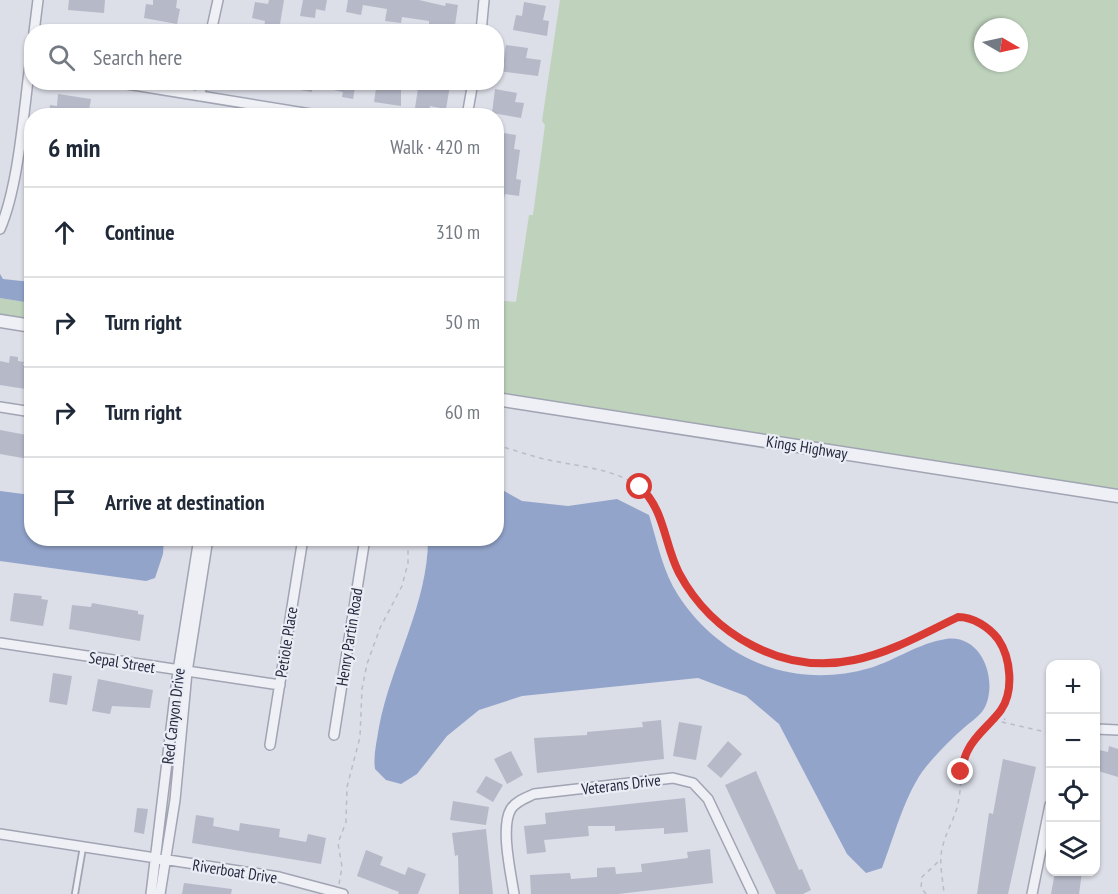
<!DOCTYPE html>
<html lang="en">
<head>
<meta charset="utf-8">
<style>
	body { margin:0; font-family:"PT Sans Narrow",sans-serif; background:#f2f2f3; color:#1f2937 }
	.controls { position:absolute; right:18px; bottom:18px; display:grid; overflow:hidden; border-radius:12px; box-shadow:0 2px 4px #0004 }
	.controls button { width:54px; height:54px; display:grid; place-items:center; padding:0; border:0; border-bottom:2px solid #e0e1e3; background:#fff; color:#1f2937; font:30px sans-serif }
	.compass { position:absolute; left:974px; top:18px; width:54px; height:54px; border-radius:50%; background:#fff; box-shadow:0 2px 4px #0004; rotate:99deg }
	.stop { position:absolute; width:18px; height:18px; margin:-14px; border:4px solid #d93b34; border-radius:50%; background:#fff }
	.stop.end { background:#d93b34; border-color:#fff; box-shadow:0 2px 6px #0008 }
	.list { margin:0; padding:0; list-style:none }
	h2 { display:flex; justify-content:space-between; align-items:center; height:78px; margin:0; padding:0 24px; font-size:26px }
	h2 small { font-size:20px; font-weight:400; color:#747a83 }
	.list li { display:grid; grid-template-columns:39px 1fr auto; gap:18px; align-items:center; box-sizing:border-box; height:90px; padding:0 24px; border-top:2px solid #e0e1e3 }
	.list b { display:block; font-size:22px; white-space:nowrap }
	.list em { font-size:20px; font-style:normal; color:#747a83 }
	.icon { flex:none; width:33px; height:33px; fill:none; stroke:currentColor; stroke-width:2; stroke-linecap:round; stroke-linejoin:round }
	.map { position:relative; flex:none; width:1118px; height:894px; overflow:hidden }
	.search { position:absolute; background:#fff; box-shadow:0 2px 4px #0004; left:24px; top:24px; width:480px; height:66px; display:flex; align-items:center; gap:15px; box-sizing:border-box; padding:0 21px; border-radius:24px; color:#747a83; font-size:22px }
	.panel { position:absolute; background:#fff; box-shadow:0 2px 4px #0004; left:24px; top:108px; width:480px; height:438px; border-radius:24px }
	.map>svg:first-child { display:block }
	.green { fill:#bed2bc; fill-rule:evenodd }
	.water { fill:#93a4cb }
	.building { fill:#b6b9c8 }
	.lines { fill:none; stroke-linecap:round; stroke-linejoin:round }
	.service-casing { stroke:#a1a4b2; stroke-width:8 }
	.minor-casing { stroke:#a1a4b2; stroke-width:12 }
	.tertiary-casing { stroke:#a1a4b2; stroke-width:15 }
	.path { stroke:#babcc6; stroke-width:1.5; stroke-dasharray:4.5 4.5; stroke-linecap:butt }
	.service { stroke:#eff0f6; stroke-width:4.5 }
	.minor { stroke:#eff0f6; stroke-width:9 }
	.tertiary { stroke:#eff0f6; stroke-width:12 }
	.route { stroke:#d93b34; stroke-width:8 }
	.labels { text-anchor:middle; stroke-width:4.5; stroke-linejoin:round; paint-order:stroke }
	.street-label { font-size:16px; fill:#24293f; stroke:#ebedf5 }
</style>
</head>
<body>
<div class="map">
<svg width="1118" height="894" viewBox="0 0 1118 894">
	<rect width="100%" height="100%" fill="#dcdee8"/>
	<path class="green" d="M560,0H1118V491L497,394L496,300L516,302L529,215H533L545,125L542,121ZM983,27H1019V63H983Z
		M0,298L31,303V321L0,315Z"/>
	<path class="water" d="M0,274L3,279L31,282V303L0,298Z
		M497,487L522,501L568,506L617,499L649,515C657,541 663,572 678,595C721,661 795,690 870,668C896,660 919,643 946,639C982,634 998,680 985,707C982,714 972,721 966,726C951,739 934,756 922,772C903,800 894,837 882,868L866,873L847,854L779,724L746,696L698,678L522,696L479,710L447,736L417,774L401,784L386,780L375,769C373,755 377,741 379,727C391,664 428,604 428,539L496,538Z
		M0,491L31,495L32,538L164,539L163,554L155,578L146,581L0,561Z"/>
	<path class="building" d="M69,0H105L104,13L68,10Z
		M153,0H177L176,8L180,9L177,24L144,18L146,4L153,5Z
		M269,0H284L279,30L264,27L265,21L252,18L255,2L268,4Z
		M303,0H327L325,11L316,9L315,18L300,16Z
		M348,0H419L445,6L446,3L458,5L454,32H438L439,26L429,24V21L402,17L401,23L385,21L387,9L363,5L361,15L346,12Z
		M524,2L546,6L543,20L549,21L547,36L513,30L516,15L522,16Z
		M506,45L528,48L526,58L541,60L538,76L498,71L500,59L504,60Z
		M283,82H313L312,92L282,87Z
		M330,82H356L353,99L342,97L343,92L329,89Z
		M377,82H401V106L374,102Z
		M419,82L450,85L446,109L430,106L429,111L415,108Z
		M495,89L517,93L515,102L524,103L521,118L492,113Z
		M58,94L91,99L88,116H49L50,105L57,106Z
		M496,132L516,135L514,149L520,150L516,179L521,180L519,196L505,194L503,204L496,202Z
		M10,356L18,357V361L24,362L23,365L32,366V390L0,385V361L9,363Z
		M0,430L32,436L28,459L0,454Z
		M14,593L42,596L41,599L48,600L43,626L10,621Z
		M92,603L138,611V614L144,615L140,641L69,629L72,605L91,607Z
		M53,673L72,676L67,705L49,702Z
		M98,679L153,690L150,708L112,706L110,714L92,711Z
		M661,720L664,759L537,773L534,738L587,735V732L643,727L642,722Z
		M679,722L702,726L696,760L673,756Z
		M728,741L742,754L721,778L707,766Z
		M1109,746L1118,749V777L1095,770V749L1108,752Z
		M511,751L523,775L507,784L494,759Z
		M1003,759L1036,767L1008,894H977L989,813L993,814Z
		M756,771L799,870L802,869L811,890L803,894H776L725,785Z
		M486,776L503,785L493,802L476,792Z
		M685,798L688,832L664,834V828L615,831V826H588L589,836L544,840L546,852L527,854L524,826L546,824L545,813Z
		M453,801L489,807L486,825L450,820Z
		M137,808L148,809L144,834L134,832Z
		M196,815L214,818L213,826L239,831L240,823L280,829L279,837L306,842L308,834L326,838L321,864L192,843Z
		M486,829L493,894H459L458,855L455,856L452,833Z
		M710,849L713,883L618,894H531L530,875L570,873L571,879L597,877V868L615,867L616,874L642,872L641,864L688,858L687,852Z
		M366,850L383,857L380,865L405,875L408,867L426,874L418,894H398L399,892L357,876Z
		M1055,872H1082L1079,894H1051Z
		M184,883L232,889L231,894H182Z"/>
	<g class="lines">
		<g class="service-casing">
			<path id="service" d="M75,894L83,847"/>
		</g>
		<g class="minor-casing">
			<path id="minor" d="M34,32L38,0
				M211,32L218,0
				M481,32L484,0
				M115,82L323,116
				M200,96L202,82
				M467,116L473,82
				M0,229C20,183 24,102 32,50
				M0,407L32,412
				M0,643L280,685
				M1096,729L1118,730
				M334,735L365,538
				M270,745L303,538
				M0,834L279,877L343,894
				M151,894L178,671L199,538
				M160,894L175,800L187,672L208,538
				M514,894C511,874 500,827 511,809C516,801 526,798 534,794L673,778L693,783L708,799L753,894
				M1032,894L1050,805"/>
		</g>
		<g class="tertiary-casing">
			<path id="tertiary" d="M0,321L32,326
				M496,399L1118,496"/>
		</g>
		<path class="path" d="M496,445C511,449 525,454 540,458C571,466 613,467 639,487C661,504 664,534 673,559C690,604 733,645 780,656C833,670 869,658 919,635C931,630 946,619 960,617C976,614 996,633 1002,646C1026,706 990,708 968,749C960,764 962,782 959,798C957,815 947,829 943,845C938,861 943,878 944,894
			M1001,710L1005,720
			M993,720L1050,733
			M339,884L342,867L338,843L346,822L347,787L360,737L362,689L367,664L380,628L402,586L408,563V538
			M926,894L921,888L922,877L939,861"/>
		<use href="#service" class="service"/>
		<use href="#minor" class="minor"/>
		<use href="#tertiary" class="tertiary"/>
	</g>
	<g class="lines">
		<path class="route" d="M640,487C665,510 664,544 679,573C712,635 783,675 854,660C890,653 925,633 958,617C973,617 989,627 998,639C1011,658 1014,691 1001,710C991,724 975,735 968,750C964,757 963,765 961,772"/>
	</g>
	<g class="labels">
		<g class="street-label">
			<text transform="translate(807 447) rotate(9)" y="6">Kings Highway</text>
			<text transform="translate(349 637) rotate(-81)" y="6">Henry Partin Road</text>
			<text transform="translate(286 642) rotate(-81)" y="6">Petiole Place</text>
			<text transform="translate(122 662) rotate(9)" y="6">Sepal Street</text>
			<text transform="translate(173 716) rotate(-83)" y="6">Red Canyon Drive</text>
			<text transform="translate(621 784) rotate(-7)" y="6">Veterans Drive</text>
			<text transform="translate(235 871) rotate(9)" y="6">Riverboat Drive</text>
		</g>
	</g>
</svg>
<div class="controls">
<button>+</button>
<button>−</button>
<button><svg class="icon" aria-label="locate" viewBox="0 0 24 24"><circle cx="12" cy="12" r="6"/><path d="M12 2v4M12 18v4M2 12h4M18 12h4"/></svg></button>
<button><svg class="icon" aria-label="layers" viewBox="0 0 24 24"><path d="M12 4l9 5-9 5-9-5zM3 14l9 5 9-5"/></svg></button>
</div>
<svg class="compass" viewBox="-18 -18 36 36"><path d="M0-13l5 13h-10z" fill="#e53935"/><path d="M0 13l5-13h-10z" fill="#747a83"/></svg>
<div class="stop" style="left:640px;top:487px"></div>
<div class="stop end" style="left:961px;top:772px"></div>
<div class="search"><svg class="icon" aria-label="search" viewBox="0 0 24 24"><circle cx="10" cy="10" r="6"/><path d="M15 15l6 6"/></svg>Search here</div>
<section class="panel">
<h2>6 min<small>Walk · 420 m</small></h2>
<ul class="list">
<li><svg class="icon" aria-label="ahead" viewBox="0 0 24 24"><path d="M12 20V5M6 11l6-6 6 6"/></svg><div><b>Continue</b></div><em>310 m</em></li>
<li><svg class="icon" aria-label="right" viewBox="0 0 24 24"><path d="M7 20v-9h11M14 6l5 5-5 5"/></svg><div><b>Turn right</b></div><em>50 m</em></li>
<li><svg class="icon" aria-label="right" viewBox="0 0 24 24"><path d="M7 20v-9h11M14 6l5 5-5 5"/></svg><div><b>Turn right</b></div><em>60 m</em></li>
<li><svg class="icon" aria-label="arrive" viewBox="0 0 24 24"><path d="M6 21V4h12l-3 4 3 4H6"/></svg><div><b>Arrive at destination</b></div></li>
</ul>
</section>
</div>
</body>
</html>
